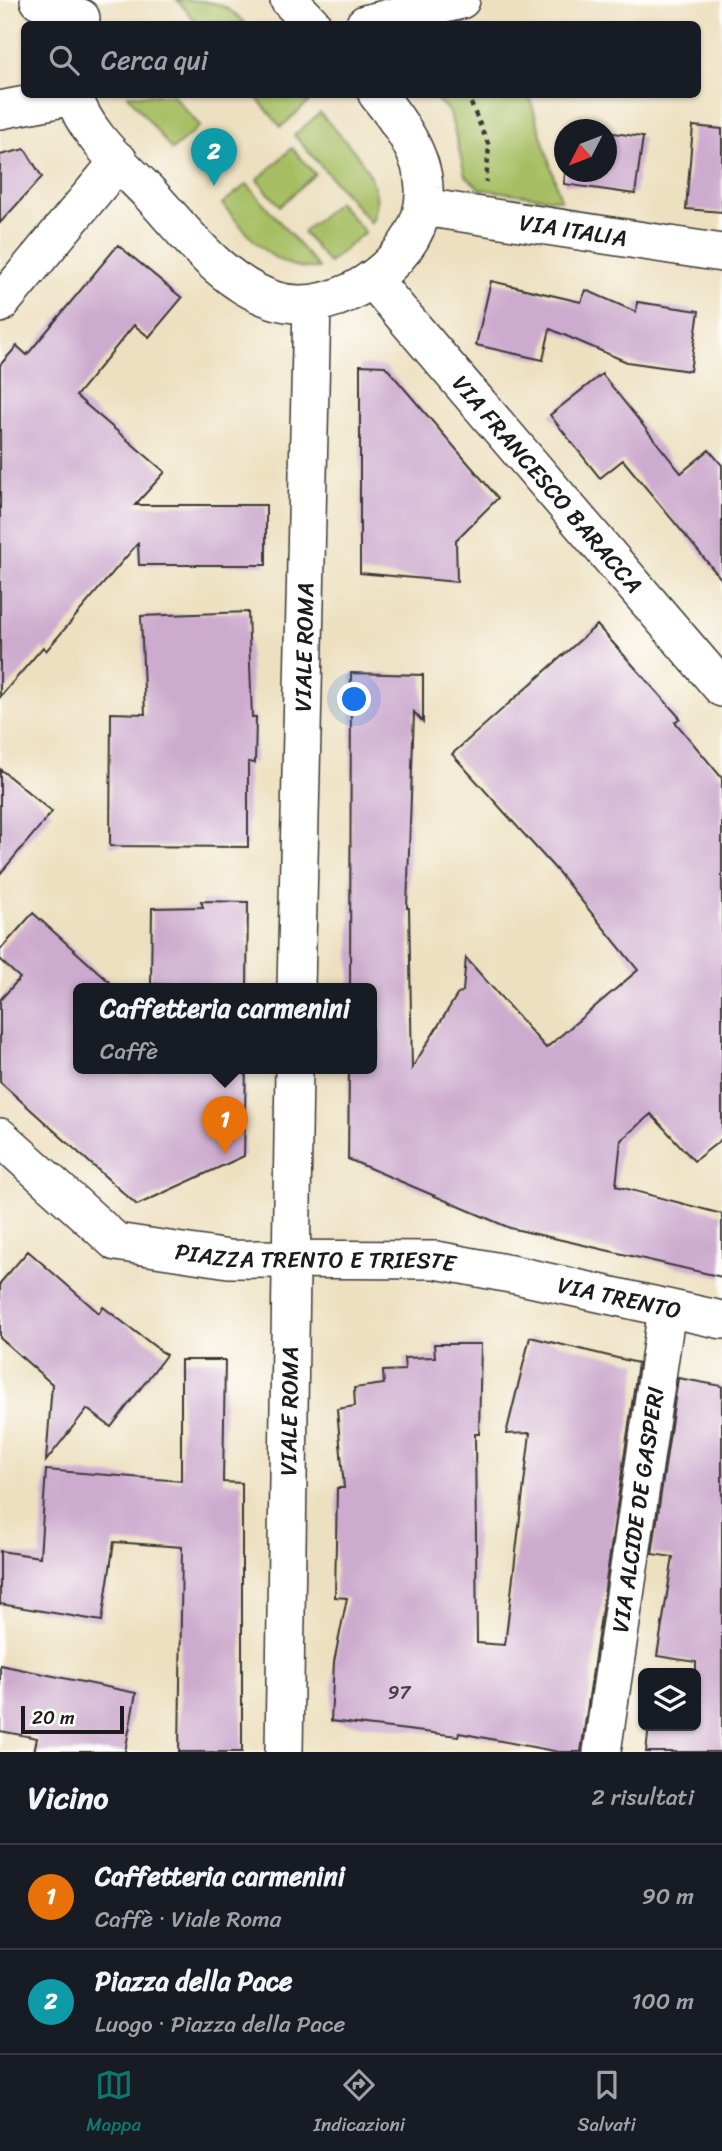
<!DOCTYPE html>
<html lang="it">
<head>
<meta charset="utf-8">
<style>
	body { margin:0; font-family:Sriracha,sans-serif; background:#20242c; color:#f1f3f6 }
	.controls { position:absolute; right:21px; bottom:21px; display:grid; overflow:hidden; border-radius:10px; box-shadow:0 2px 5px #0004 }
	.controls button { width:63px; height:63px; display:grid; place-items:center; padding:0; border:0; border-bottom:2px solid #363941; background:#171b24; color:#f1f3f6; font:35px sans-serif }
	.compass { position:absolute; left:554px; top:119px; width:63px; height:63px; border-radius:50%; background:#171b24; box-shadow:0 2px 5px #0004; rotate:228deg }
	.scale { position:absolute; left:21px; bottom:18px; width:103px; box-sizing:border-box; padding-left:7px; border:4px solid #1c1c1c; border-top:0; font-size:19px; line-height:24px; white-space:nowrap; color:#1c1c1c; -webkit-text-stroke:5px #fdfcf7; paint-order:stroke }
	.you { position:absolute; left:355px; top:700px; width:24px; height:24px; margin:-18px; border:5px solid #fff; border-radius:50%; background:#1a73e8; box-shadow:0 0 0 10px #1a73e833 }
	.badge { display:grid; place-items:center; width:46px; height:46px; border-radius:50%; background:#0f766e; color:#fff; font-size:23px; font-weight:700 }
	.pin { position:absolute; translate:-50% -58px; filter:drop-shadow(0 2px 4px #0008) }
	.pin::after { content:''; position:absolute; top:37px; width:24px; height:21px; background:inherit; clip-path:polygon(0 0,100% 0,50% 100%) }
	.popup { position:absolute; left:73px; top:983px; width:304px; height:91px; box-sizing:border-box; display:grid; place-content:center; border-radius:10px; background:#171b24; filter:drop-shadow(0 2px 5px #0005); font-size:23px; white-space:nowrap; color:#9ea1a6 }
	.popup b { font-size:26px; color:#f1f3f6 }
	.popup::after { content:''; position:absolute; left:50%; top:100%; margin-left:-14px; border:14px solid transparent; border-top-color:#171b24 }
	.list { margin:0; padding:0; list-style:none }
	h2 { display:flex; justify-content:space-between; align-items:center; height:91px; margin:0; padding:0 28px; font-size:30px }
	h2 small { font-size:23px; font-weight:400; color:#9ea1a6 }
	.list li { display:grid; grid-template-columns:46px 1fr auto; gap:21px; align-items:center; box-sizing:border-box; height:105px; padding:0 28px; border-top:2px solid #363941 }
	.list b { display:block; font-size:26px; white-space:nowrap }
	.list p { margin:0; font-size:23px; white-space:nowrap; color:#9ea1a6 }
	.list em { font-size:23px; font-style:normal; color:#9ea1a6 }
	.icon { flex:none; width:38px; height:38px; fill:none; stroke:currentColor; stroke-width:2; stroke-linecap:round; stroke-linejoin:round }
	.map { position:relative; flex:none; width:722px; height:1752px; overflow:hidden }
	.search { position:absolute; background:#171b24; box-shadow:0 2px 5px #0004; left:21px; right:21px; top:21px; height:77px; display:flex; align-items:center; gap:18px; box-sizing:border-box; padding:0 24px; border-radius:10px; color:#9ea1a6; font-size:26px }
	.sheet { height:301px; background:#171b24 }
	nav { display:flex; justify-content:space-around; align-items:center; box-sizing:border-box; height:98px; border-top:2px solid #363941; background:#171b24; font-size:19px; color:#9ea1a6 }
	nav a { display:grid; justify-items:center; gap:4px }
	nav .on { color:#0f766e }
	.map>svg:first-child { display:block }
	.green { fill:#a6bd62; stroke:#616c3f; stroke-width:2 }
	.building { fill:#cdabcf }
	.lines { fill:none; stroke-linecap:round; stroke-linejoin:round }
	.minor-casing { stroke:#3b3935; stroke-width:40 }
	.path { stroke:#3b3935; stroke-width:4.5; stroke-dasharray:5 5; stroke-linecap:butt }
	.minor { stroke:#fff; stroke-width:37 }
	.labels { text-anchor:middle; stroke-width:6; stroke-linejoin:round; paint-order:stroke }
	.number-label { font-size:19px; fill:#484049 }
	.street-label { font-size:23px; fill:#1c1c1c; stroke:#fdfcf7 }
</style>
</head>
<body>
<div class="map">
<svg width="722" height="1752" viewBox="0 0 722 1752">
	<rect width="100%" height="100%" fill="#fdfcf7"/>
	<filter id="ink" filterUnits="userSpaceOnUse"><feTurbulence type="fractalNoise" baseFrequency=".0143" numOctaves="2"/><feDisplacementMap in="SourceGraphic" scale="14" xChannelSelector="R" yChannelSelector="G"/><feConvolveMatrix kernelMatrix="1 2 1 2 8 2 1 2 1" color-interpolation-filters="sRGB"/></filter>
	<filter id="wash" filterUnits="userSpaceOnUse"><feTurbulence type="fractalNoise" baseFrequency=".00686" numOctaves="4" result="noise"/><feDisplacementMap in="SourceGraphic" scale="28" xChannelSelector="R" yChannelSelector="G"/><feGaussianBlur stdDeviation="1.57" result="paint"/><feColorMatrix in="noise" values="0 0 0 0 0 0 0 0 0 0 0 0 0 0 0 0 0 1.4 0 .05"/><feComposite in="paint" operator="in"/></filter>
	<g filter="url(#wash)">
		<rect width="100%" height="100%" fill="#ede0c0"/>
		<path class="green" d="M177,0C207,0 225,1 246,24H198Z
			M128,95H173L200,126L172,150Z
			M254,95H303L309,102L281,127Z
			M432,95H529L561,200L480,189L465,175L450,113Z
			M320,113C345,142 393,182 371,223L294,135Z
			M292,148L315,174L280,206L257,180Z
			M247,184L319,268C273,272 249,235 222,204Z
			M338,202L365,232L329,263L303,232Z"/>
		<g id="blocks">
			<path class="building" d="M693,126L722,129V212L686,209Z
				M606,132L643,137L635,194L564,184L565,172H606Z
				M25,149L42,177L0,223V155Z
				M118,245L182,298L149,337L134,325L76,396L165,472L135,505H266V565H139L138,543L46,651L43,647L0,697V365L17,346L27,355Z
				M491,281L581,302L586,290L636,312L637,302L699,311L690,371L627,362L550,329L543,360L476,345Z
				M360,365L385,366L498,498L456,540L457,582L360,573Z
				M602,374L681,473L709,450L722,465V580L623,460L600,478L550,415Z
				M248,612L252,717H256L255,763L248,762V847L110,846L111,713L145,714L141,616Z
				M597,625L680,718L675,722L722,778V1139L694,1161L651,1114L621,1140L616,1186L722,1214V1277L510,1228L348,1159L349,1068H372V988H350L351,673L423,675V722L414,712L407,908H409L412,1068L457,995L463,991L466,958L546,1048L638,970L559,873L452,754Z
				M0,769L52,812L0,874Z
				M201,901L248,902L247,988L151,984L152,908L203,907Z
				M33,913L116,988H78V1068H246L244,1156L137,1205L0,1082V1000L20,978L0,960V950Z
				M28,1251L99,1313L103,1307L166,1355L111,1427L87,1409L46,1461L52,1384L0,1338V1283Z
				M530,1337L638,1363L581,1752H559L459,1733L458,1736L331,1721L334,1662L347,1598L335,1597L337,1488H344L337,1409L355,1406L354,1388L384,1384L383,1371L405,1370L404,1358L435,1357L434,1344H481L479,1434H475L477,1643L505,1645L530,1433L506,1434Z
				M181,1360H225L223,1482L242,1483V1752H179L182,1547L114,1542L102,1621L0,1604V1551L40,1557L46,1470L181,1481Z
				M678,1378L722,1386V1752H646L649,1726H696V1662L657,1656L673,1557L652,1554Z
				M0,1665L136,1693L125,1752H34L37,1738L0,1731Z"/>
		</g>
	</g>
	<g filter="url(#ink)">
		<use href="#blocks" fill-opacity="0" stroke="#3b3935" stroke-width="2"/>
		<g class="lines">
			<g class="minor-casing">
				<g id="minor">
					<path d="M39,0L81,18"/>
					<path d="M289,0L312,24"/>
					<path d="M365,24L461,0"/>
					<path d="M73,94C85,134 122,165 150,194C186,233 222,283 274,300C338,321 428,256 424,188C423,154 398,120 377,94"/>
					<path d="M0,110L73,96"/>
					<path id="s1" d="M423,207L722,253"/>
					<path id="s2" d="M372,279L722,688"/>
					<path d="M0,304L119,161"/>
					<path id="s3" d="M296,988L312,304"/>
					<path id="s4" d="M0,1137L116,1242L229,1259L436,1260L516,1275L722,1320"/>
					<path id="s5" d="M284,1752L294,1068"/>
					<path id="s6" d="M602,1752L667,1309"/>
				</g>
			</g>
			<path class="path" d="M467,94L489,146L486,182"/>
			<use href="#minor" class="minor"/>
		</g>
	</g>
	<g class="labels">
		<g class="number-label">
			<text x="399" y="1699">97</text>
		</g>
		<g class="street-label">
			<text dy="8" stroke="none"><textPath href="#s1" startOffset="152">VIA ITALIA</textPath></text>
			<text dy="8" stroke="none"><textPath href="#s2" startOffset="270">VIA FRANCESCO BARACCA</textPath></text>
			<text dy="8" stroke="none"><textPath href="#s3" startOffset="341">VIALE ROMA</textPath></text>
			<text dy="8" stroke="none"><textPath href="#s4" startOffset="357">PIAZZA TRENTO E TRIESTE</textPath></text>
			<text dy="8" stroke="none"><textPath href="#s4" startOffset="665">VIA TRENTO</textPath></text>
			<text dy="8" stroke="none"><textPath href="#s5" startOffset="341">VIALE ROMA</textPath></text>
			<text dy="8" stroke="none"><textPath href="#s6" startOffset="245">VIA ALCIDE DE GASPERI</textPath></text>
		</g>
	</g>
</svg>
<div class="controls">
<button><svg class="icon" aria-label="layers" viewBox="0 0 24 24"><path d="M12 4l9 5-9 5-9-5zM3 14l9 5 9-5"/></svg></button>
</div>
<svg class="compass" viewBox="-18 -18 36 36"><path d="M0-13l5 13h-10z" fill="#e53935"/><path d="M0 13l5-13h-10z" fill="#9ea1a6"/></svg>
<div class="scale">20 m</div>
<div class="you"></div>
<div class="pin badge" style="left:225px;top:1154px;background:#e8710a">1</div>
<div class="popup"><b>Caffetteria carmenini</b>Caffè</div>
<div class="pin badge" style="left:214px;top:186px;background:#0f9aa8">2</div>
<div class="search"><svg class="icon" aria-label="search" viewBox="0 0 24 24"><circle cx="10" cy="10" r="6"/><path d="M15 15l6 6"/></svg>Cerca qui</div>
</div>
<section class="sheet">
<h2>Vicino<small>2 risultati</small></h2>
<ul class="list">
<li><span class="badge" style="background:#e8710a">1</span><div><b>Caffetteria carmenini</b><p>Caffè · Viale Roma</p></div><em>90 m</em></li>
<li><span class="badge" style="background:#0f9aa8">2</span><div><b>Piazza della Pace</b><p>Luogo · Piazza della Pace</p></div><em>100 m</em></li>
</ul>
</section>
<nav>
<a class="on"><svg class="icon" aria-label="map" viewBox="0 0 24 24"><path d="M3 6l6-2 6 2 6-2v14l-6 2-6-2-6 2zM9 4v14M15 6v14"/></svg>Mappa</a>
<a><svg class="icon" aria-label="directions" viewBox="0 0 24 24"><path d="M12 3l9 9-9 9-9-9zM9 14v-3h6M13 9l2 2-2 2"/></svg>Indicazioni</a>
<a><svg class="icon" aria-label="saved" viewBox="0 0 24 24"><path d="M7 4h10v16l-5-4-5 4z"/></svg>Salvati</a>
</nav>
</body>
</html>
